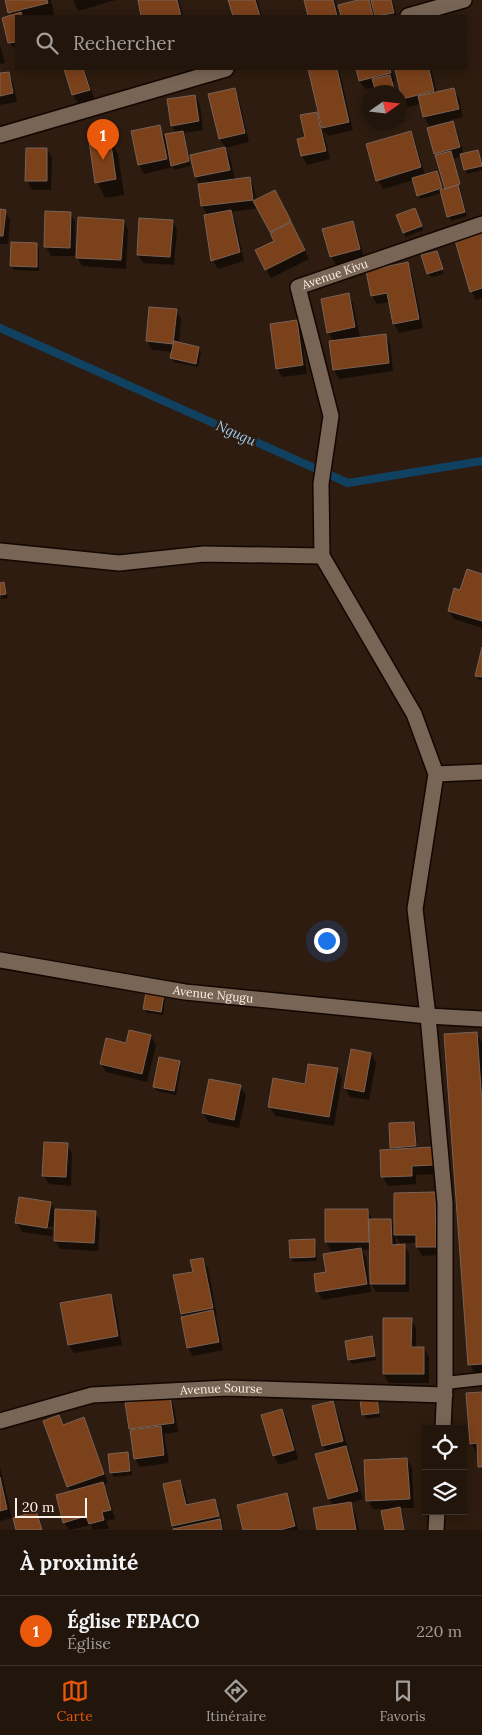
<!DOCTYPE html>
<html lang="fr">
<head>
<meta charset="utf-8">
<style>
	body { margin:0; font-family:Lora,serif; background:#2e2219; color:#f1f3f6 }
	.controls { position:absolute; right:15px; bottom:15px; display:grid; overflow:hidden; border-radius:0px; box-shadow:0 2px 12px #0003 }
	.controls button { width:45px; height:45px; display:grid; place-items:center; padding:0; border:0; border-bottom:1px solid #3f342c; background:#22150b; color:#f1f3f6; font:25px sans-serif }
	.compass { position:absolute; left:362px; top:85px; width:45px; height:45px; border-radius:50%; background:#22150b; box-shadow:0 2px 12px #0003; rotate:76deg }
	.scale { position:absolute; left:15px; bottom:12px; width:72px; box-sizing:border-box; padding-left:5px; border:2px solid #fcf0e7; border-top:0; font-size:14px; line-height:18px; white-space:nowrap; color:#fcf0e7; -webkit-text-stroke:4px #2d1c0f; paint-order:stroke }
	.you { position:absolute; left:326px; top:940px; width:18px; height:18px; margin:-12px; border:4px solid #fff; border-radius:50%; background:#1a73e8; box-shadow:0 0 0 8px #1a73e833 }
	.badge { display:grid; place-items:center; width:32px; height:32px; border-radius:50%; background:#ea580c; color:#fff; font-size:16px; font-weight:700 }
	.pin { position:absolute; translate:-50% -41px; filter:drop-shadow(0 1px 2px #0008) }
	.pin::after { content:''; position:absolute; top:26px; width:18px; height:15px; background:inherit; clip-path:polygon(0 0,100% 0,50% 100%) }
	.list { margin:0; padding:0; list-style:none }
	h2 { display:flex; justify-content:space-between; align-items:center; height:65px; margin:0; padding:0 20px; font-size:21px }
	h2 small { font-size:16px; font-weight:400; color:#a29f9d }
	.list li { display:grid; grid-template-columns:32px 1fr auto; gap:15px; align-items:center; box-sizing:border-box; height:70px; padding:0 20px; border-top:1px solid #3f342c }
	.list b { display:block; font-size:19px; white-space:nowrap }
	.list p { margin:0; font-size:16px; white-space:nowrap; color:#a29f9d }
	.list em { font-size:16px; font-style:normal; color:#a29f9d }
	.icon { flex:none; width:28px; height:28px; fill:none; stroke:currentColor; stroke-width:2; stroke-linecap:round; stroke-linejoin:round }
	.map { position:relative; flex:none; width:482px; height:1530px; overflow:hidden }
	.search { position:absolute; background:#22150b; box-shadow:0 2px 12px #0003; left:15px; right:15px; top:15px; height:55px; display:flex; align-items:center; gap:12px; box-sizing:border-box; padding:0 18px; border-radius:0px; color:#a29f9d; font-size:19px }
	.sheet { height:135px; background:#22150b }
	nav { display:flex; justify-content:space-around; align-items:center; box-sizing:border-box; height:70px; border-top:1px solid #3f342c; background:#22150b; font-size:14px; color:#a29f9d }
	nav a { display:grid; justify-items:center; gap:2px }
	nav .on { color:#ea580c }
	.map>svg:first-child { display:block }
	.shadow { fill:#0007; fill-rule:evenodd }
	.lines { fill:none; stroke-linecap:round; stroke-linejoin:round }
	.stream { stroke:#114161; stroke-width:8 }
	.building { fill:#7b411b; stroke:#796256 }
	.service-casing { stroke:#140600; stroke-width:15 }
	.minor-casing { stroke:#140600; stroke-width:18 }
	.service { stroke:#796556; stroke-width:12 }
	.minor { stroke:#796556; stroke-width:15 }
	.labels { text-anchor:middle; stroke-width:5; stroke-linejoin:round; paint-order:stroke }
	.street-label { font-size:12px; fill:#fcf0e7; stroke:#2d1c0f }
	.water-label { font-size:14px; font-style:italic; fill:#a0d0f7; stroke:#2d1c0f }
</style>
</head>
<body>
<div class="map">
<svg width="482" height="1530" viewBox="0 0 482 1530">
	<rect width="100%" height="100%" fill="#2d1c0f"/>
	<path class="shadow" d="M6,0H51L54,15L16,16V46L12,47L4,18L12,16Z
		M73,0H116L78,11Z
		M139,0H179L183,16H143Z
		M230,0H257L262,16H234Z
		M305,0H335L339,16H309Z
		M363,0H368L374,10L372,0H392L397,16H342L340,6Z
		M0,45L5,63L0,64Z
		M65,69H84L94,98L78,103L73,95Z
		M309,69H339L353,130L328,136L323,129L330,159L307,165L302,156L298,140L306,138L316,113L321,120Z
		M357,69H392L395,82H393L397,92H377L376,87L365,89L360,81Z
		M396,69H431L437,93L454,90L459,98L463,117L451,120L457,131L464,155L477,151L482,166V170L467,174L462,156L453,159L467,216L451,221L442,193L420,199L414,180L383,189L378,180L410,133L415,141L425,175L436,172L443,191L446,190L438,159L435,154L446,124L445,122L429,126L424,117L421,104L408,107L403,98Z
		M8,73L13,82L17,102L0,105V75Z
		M234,90L239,99L249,142L225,148L220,139L210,95Z
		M195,96L200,105L203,130L183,133L189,160L171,164V167L190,162V166L174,170L173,167L144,174L139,165L132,132L159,127L164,136L176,133L172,126Z
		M400,104L404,122L388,126L386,122H400Z
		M109,139L118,154L124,195L105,198L97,182Z
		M225,148L230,157L235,180L249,178L254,187L256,201L279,200L309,259L271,278L256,251L275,241L259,208L231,212L235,220L244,261L218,269L213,261L205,216H208L202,206L200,185L196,177L193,162Z
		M27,149H47L52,158L51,190H32L27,181Z
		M0,210L5,211L10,220L8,244H0Z
		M70,213L75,222V256H51L46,247Z
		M416,213L423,230L406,237L404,233Z
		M123,221L128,230L126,269L82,266L77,257Z
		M172,221L177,230L174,265L143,263L138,255Z
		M352,222L357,231L364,258L336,265L331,256Z
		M482,231V298L476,300L471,291Z
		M12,243L37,244L39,248V271L14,270L11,266Z
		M437,252L444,274L431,277L428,273Z
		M407,264L412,273L423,328L399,333L394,324L390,302L377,304L372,296Z
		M348,295L353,303L360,338L385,335L390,344L393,371L339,379L334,370V342L328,332Z
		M176,310L181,319L179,344L198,348L201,352L198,367L174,362L171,358L173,352L152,350L147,341Z
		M296,321L301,330L307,374L282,377L277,368Z
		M482,575V628L454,619L449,611L461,592Z
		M4,583L8,598L1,599L0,584Z
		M482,652V680H479L476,675Z
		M163,996L165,1000L163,1015L147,1013L145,1009Z
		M476,1033L482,1043V1033V1391L480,1380H478L470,1364Z
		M151,1036L156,1045L147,1082L106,1072L101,1064L127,1044Z
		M352,1050L371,1054L376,1063L369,1100L350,1097L345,1088Z
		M179,1062L181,1067L176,1095L157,1091L154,1087Z
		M337,1069L342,1078L334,1126L275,1116L270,1107Z
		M240,1086L246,1095L239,1128L208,1122L203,1113Z
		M414,1123L416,1127L417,1149H432L438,1174L416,1175V1184L388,1186L383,1177L393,1150L391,1147Z
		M67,1145L72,1153L71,1186L49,1184L44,1176Z
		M435,1193L440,1202V1255L422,1256L417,1247V1243H403L409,1254V1292H376L370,1282L371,1292L322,1300L317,1291L340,1252V1251H331L326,1242L367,1210L373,1220H391L395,1227ZM396,1236L400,1243L401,1246H396ZM361,1250H370L371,1280H369L366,1258Z
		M50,1203L57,1213L95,1212L100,1221L98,1251L60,1249L55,1240L56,1221L54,1220L53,1227L21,1223V1225L53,1230L52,1236L22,1232L17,1223Z
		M314,1240L316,1244L317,1261L293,1262L291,1258Z
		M202,1259L208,1268L217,1316L215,1317L217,1320L223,1350L193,1356L188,1348L184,1317L182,1314L194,1273Z
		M110,1295L115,1304L122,1345L74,1353L69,1345Z
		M411,1319L416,1328V1348H424L429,1357V1383H389L384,1374Z
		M371,1338L374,1342L376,1360L352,1364L349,1359Z
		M482,1393V1471L480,1466L478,1456L471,1443Z
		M169,1398L174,1406L178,1432L164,1434L169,1463L140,1467L135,1459L126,1404Z
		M376,1399L378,1403L380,1417L366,1419L363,1415Z
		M332,1402L337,1411L363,1499L350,1503L355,1512L359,1530H318L333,1506L329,1499L317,1455L327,1452L323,1446L313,1407Z
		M282,1411L287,1419L298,1459L279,1465L274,1456L262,1416Z
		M59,1417L64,1426L83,1419L88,1428L108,1483L103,1484L107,1492L115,1519L106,1521L109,1529L93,1530L91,1525L69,1530L64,1522L71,1492L68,1486Z
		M127,1453L129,1457L132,1475L114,1477L111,1473L109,1455Z
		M407,1459L412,1468L414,1508H399L402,1513L405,1530H386L390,1509H373L368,1501Z
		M0,1467L12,1518L0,1521Z
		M180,1481L185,1490L188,1506L215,1501L220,1509L223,1524L222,1525L224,1530H176L173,1525ZM216,1508H219L222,1522H219Z
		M286,1494L291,1503L298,1530H245Z"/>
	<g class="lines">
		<path class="stream" d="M0,328L348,483L482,461"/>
	</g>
	<path class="building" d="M5,0H47L48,3L8,13Z
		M138,0H177L181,16H141Z
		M228,0H255L260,16H233Z
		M304,0H333L337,16H308Z
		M358,0H369L373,16H341L338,5Z
		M371,0H391L394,13L375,16Z
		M21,12L22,16H16V42L8,43L2,18Z
		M64,69H83L90,90L72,95Z
		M308,69H337L349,122L322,128Z
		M356,69H390L391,73L359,81Z
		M395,69H429L434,91L402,99Z
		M9,72L13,93L0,96V73Z
		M390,75L395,92H376L372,79Z
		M235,88L245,133L219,139L208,94Z
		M454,88L459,109L423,117L418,96Z
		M195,95L199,121L171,126L167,99Z
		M317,112L326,151L301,156L297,139L305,137L300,115Z
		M453,121L460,147L434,154L427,128Z
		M160,125L167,159L138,165L131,131Z
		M183,131L189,161L171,166L165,134Z
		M411,131L421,167L376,181L366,144Z
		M110,138L116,179L95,183L89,141Z
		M225,147L230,170L195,177L190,155Z
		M26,148H47V181H25Z
		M478,150L482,166L464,170L460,154Z
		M451,151L460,184L445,189L435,155Z
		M437,171L442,188L417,196L412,178Z
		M250,177L253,200L201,206L198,184Z
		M458,185L465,212L447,217L440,190Z
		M275,190L291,221L270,232L253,201Z
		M415,208L422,226L403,233L396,215Z
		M0,209L6,210L3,236H0Z
		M231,210L240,252L211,261L204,215Z
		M45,211L71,212L70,248L44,247Z
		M78,217L124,220L121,260L76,258Z
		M139,218L173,220L170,257L137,255Z
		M353,221L360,249L330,257L322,229Z
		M291,222L305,250L265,270L255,250L274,241L270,233Z
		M482,230V288L470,292L454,237Z
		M11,242L37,243V267L10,266Z
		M437,251L443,269L427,274L421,255Z
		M408,262L419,319L393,324L387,293L371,296L366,271Z
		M349,293L355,327L327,333L321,299Z
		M149,307L177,309L173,344L146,341Z
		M297,320L303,365L276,369L270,324Z
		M386,334L389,363L333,370L329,341Z
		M174,341L199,347L196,364L170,358Z
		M467,569L482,574V621L448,611L454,588L460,590Z
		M4,582L6,594L0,595V583Z
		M482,647V677L475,676Z
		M146,992L164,994L161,1012L143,1009Z
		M129,1030L151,1035L142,1074L100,1064L106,1038L126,1043Z
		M477,1032L482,1103V1364L468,1365L444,1034Z
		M351,1049L371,1053L364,1092L344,1088Z
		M159,1057L180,1061L174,1091L153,1087Z
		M308,1064L338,1068L329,1117L268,1107L273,1078L305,1084Z
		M209,1079L241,1085L234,1120L202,1113Z
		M414,1122L416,1146L390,1148L389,1123Z
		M44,1142L68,1143L66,1177L42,1176Z
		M433,1147L434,1165L412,1166V1176L381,1177L380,1150Z
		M435,1192L436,1247H416V1235H394V1193Z
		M19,1197L51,1202L47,1228L15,1223Z
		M55,1209L96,1211L94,1243L54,1241Z
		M325,1209H368L369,1242H325Z
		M369,1219H391L392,1245L405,1244V1284H370Z
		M315,1239V1257L290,1258L289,1240Z
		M361,1248L367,1284L316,1292L314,1274L326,1272L323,1254Z
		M203,1258L213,1308L181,1314L173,1275L193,1272L190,1260Z
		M111,1294L118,1336L68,1345L60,1303Z
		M213,1310L219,1342L187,1348L181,1317Z
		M383,1318H412L411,1347H424V1374H383Z
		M372,1336L375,1356L348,1360L345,1341Z
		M482,1392V1467H478L477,1443L470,1444L466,1393Z
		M170,1396L174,1423L129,1429L125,1403Z
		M377,1398L379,1413L362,1415L360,1400Z
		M333,1401L343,1441L322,1446L312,1406Z
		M282,1409L294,1450L273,1456L261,1415Z
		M59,1415L63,1425L84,1417L104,1474L67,1487L43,1421Z
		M161,1426L164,1455L134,1459L130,1430Z
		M346,1446L358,1491L328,1499L315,1454Z
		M128,1452L130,1471L110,1473L108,1454Z
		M407,1458L410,1499L366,1501L364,1460Z
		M0,1477L7,1509L0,1511Z
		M180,1480L186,1505L215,1499L219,1516L172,1526L163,1484Z
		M103,1482L111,1510L102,1512L104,1520L89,1524L86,1516L63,1523L56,1495Z
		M287,1493L295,1526L280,1530H243L237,1505Z
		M351,1502L356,1530H317L313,1508Z
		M400,1507L404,1530H385L381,1511Z
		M36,1511L42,1530H16L13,1518Z
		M220,1519L222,1530H173V1529Z"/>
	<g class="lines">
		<g class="service-casing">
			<path id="service" d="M445,1383L482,1379"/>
		</g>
		<g class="minor-casing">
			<g id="minor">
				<path d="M408,16L464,0"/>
				<path d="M0,135L226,69"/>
				<path d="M0,551L119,563L204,554L322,556"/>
				<path d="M436,774L482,772"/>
				<path id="s1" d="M0,960L185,992L428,1016L482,1019"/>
				<path id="s2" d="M0,1421L92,1395L227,1388L445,1395"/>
				<path id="s3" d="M443,1429L445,1383V1203L428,1016L415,909L436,774L414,714L322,556L321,484L331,416L298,287L482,224"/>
				<path d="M436,1530L437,1511"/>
			</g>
		</g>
		<use href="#service" class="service"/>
		<use href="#minor" class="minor"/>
	</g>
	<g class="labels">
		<g class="street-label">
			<text dy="4" stroke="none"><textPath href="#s3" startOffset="1218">Avenue Kivu</textPath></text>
			<text dy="4" stroke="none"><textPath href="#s1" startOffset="216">Avenue Ngugu</textPath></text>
			<text dy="4" stroke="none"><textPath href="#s2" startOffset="225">Avenue Sourse</textPath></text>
		</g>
		<g class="water-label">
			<text transform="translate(236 433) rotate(24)" y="5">Ngugu</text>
		</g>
	</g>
</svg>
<div class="controls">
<button><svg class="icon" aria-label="locate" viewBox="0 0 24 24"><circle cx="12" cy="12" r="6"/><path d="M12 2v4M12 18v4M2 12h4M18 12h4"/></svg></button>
<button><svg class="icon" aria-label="layers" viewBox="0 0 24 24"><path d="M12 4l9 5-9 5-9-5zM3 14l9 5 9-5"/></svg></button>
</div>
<svg class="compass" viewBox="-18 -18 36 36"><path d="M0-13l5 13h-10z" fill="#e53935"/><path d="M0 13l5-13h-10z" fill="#a29f9d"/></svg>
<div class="scale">20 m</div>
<div class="you"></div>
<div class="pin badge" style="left:103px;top:160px">1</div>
<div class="search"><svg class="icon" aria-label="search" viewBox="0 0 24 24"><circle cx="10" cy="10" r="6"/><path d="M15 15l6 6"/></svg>Rechercher</div>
</div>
<section class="sheet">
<h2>À proximité<small></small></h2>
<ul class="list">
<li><span class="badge">1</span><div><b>Église FEPACO</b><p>Église</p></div><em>220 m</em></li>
</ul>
</section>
<nav>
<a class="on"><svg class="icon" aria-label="map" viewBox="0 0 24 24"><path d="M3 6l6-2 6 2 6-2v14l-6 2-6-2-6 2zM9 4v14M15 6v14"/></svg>Carte</a>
<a><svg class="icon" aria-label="directions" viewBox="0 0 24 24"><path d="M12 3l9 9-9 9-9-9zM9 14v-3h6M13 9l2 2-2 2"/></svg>Itinéraire</a>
<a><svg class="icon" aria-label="saved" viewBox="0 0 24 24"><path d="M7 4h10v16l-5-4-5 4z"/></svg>Favoris</a>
</nav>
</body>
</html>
